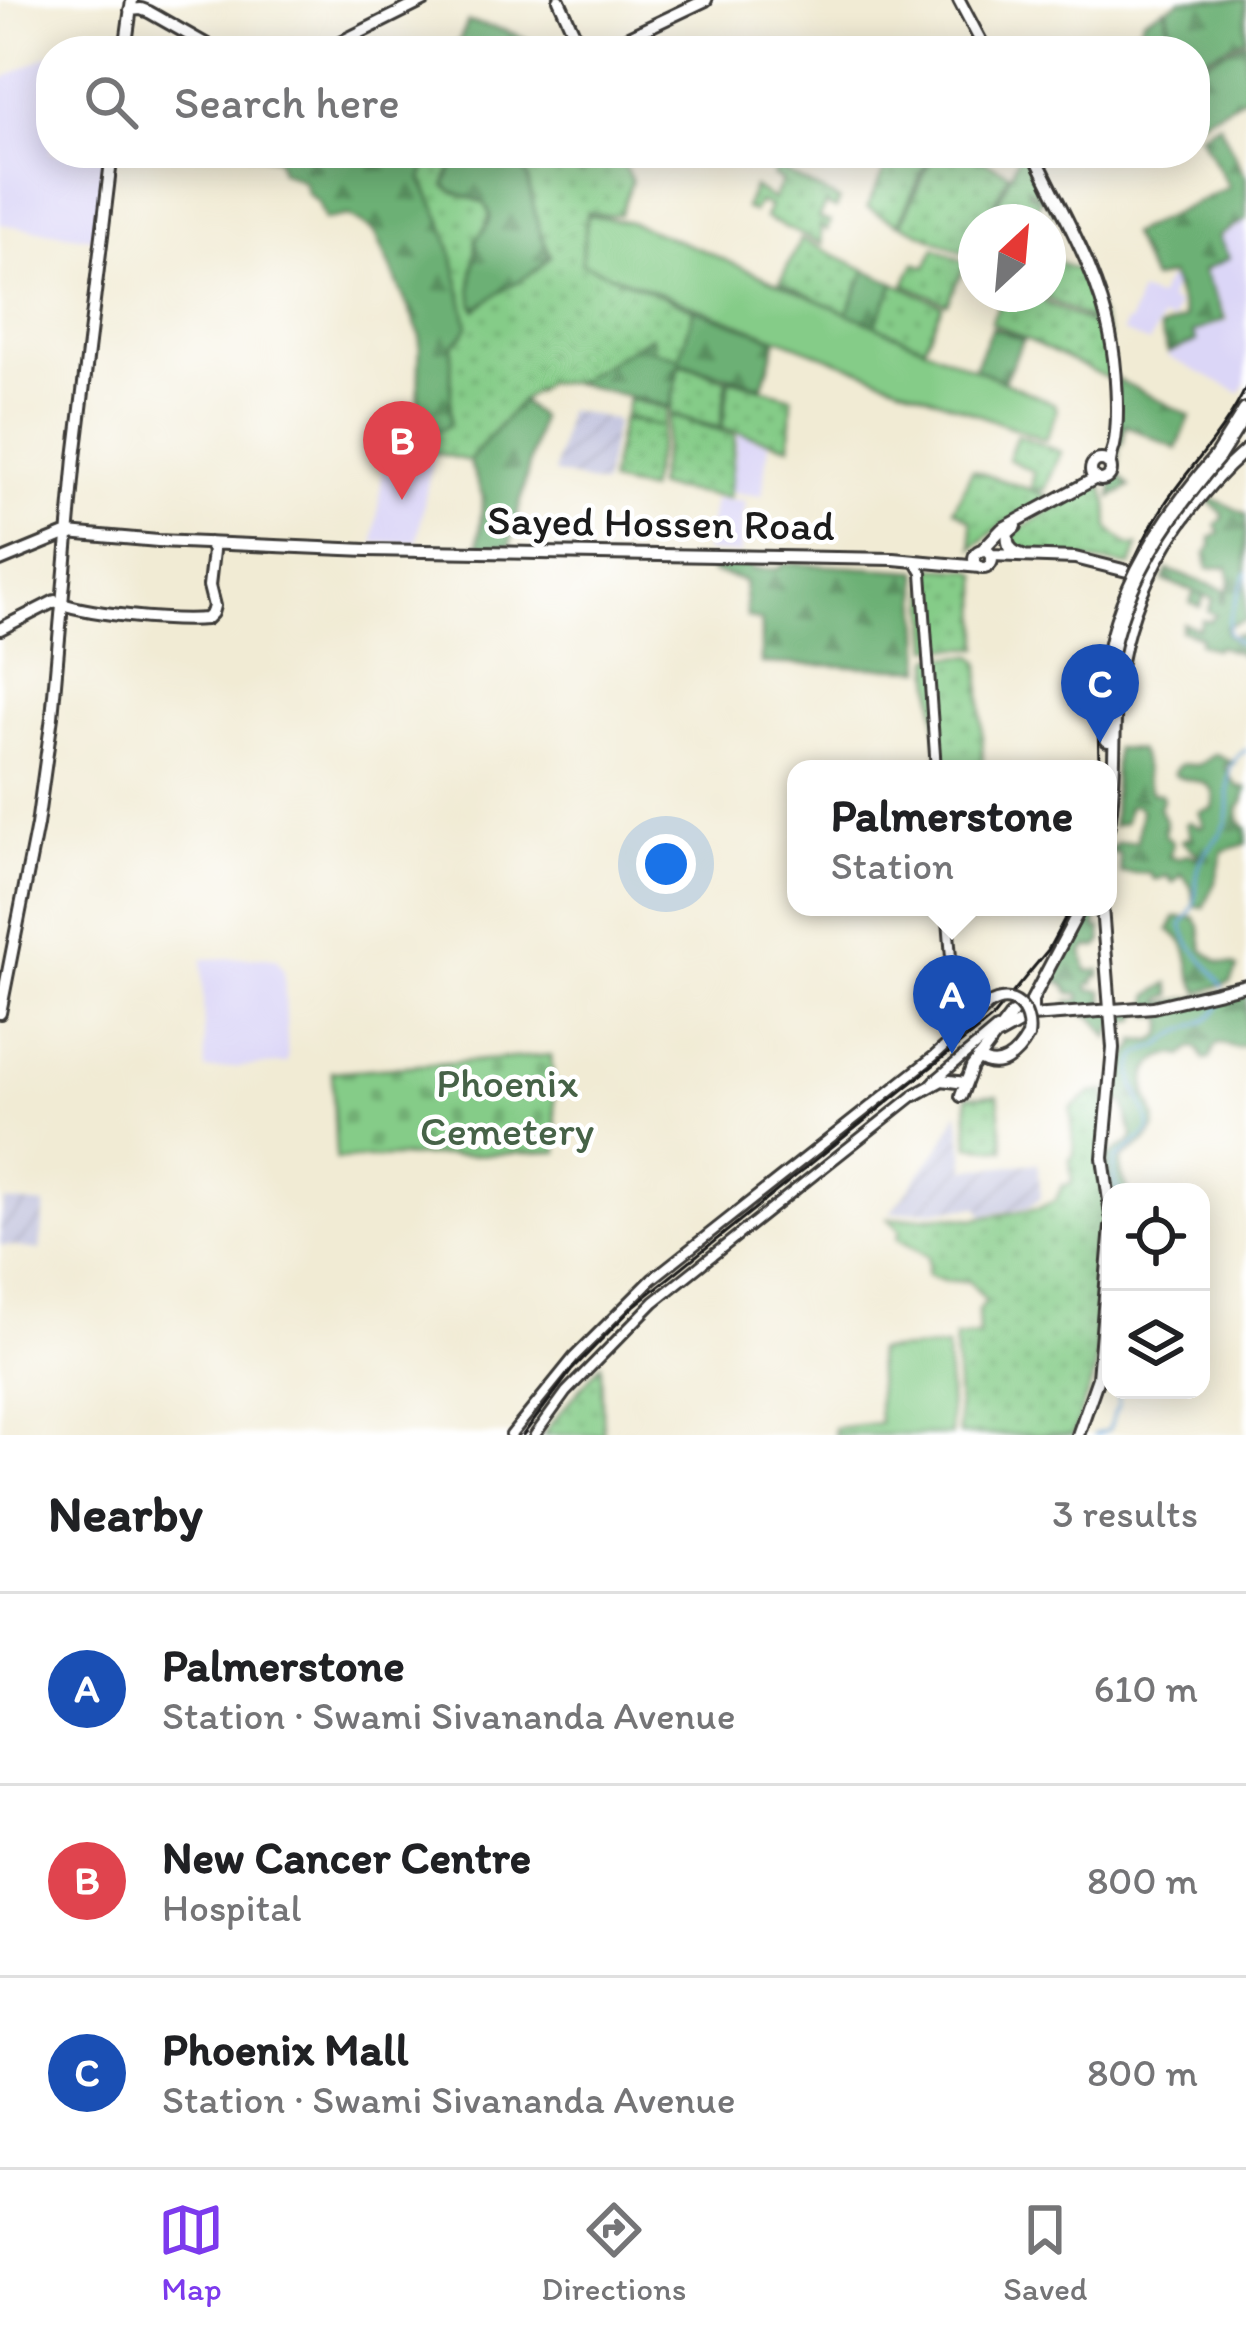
<!DOCTYPE html>
<html lang="en">
<head>
<meta charset="utf-8">
<style>
	body { margin:0; font-family:Itim,sans-serif; background:#f2f2f2; color:#202124 }
	.controls { position:absolute; right:36px; bottom:36px; display:grid; overflow:hidden; border-radius:24px; box-shadow:0 6px 30px #0003 }
	.controls button { width:108px; height:108px; display:grid; place-items:center; padding:0; border:0; border-bottom:3px solid #e0e0e0; background:#fff; color:#202124; font:60px sans-serif }
	.compass { position:absolute; left:958px; top:204px; width:108px; height:108px; border-radius:50%; background:#fff; box-shadow:0 6px 30px #0003; rotate:26deg }
	.you { position:absolute; left:666px; top:864px; width:42px; height:42px; margin:-30px; border:9px solid #fff; border-radius:50%; background:#1a73e8; box-shadow:0 0 0 18px #1a73e833 }
	.badge { display:grid; place-items:center; width:78px; height:78px; border-radius:50%; background:#7c3aed; color:#fff; font-size:39px; font-weight:700 }
	.pin { position:absolute; translate:-50% -99px; filter:drop-shadow(0 3px 6px #0008) }
	.pin::after { content:''; position:absolute; top:63px; width:42px; height:36px; background:inherit; clip-path:polygon(0 0,100% 0,50% 100%) }
	.popup { position:absolute; left:787px; top:760px; width:330px; height:156px; box-sizing:border-box; display:grid; place-content:center; border-radius:24px; background:#fff; filter:drop-shadow(0 3px 9px #0005); font-size:39px; white-space:nowrap; color:#757577 }
	.popup b { font-size:45px; color:#202124 }
	.popup::after { content:''; position:absolute; left:50%; top:100%; margin-left:-24px; border:24px solid transparent; border-top-color:#fff }
	.list { margin:0; padding:0; list-style:none }
	h2 { display:flex; justify-content:space-between; align-items:center; height:156px; margin:0; padding:0 48px; font-size:51px }
	h2 small { font-size:39px; font-weight:400; color:#757577 }
	.list li { display:grid; grid-template-columns:78px 1fr auto; gap:36px; align-items:center; box-sizing:border-box; height:192px; padding:0 48px; border-top:3px solid #e0e0e0 }
	.list b { display:block; font-size:45px; white-space:nowrap }
	.list p { margin:0; font-size:39px; white-space:nowrap; color:#757577 }
	.list em { font-size:39px; font-style:normal; color:#757577 }
	.icon { flex:none; width:66px; height:66px; fill:none; stroke:currentColor; stroke-width:2; stroke-linecap:round; stroke-linejoin:round }
	.map { position:relative; flex:none; width:1246px; height:1435px; overflow:hidden }
	.search { position:absolute; background:#fff; box-shadow:0 6px 30px #0003; left:36px; right:36px; top:36px; height:132px; display:flex; align-items:center; gap:30px; box-sizing:border-box; padding:0 42px; border-radius:48px; color:#757577; font-size:45px }
	.sheet { height:732px; background:#fff }
	nav { display:flex; justify-content:space-around; align-items:center; box-sizing:border-box; height:168px; border-top:3px solid #e0e0e0; background:#fff; font-size:33px; color:#757577 }
	nav a { display:grid; justify-items:center; gap:6px }
	nav .on { color:#7c3aed }
	.map>svg:first-child { display:block }
	.built { fill:#dbd6f7 }
	.industrial { fill:url(#industrial-furrows) }
	.grass { fill:url(#grass-dots); stroke:#507452; stroke-width:3 }
	.forest { fill:url(#forest-firs); stroke:#446648; stroke-width:3 }
	.cemetery { fill:url(#cemetery-stones); stroke:#507452; stroke-width:3 }
	.park { fill:#85cc88; stroke:#507452; stroke-width:3 }
	.lines { fill:none; stroke-linecap:round; stroke-linejoin:round }
	.stream { stroke:#64a3d6; stroke-width:3 }
	.minor-casing { stroke:#3c3b38; stroke-width:14 }
	.major-casing { stroke:#3c3b38; stroke-width:16 }
	.highway-casing { stroke:#3c3b38; stroke-width:20 }
	.minor { stroke:#fff; stroke-width:8 }
	.major { stroke:#fff; stroke-width:10 }
	.highway { stroke:#fff; stroke-width:14 }
	.tram { stroke:#1c1c1c; stroke-width:3 }
	.major-bridge-casing { stroke:#3c3b38; stroke-width:16; stroke-linecap:butt }
	.highway-bridge-casing { stroke:#3c3b38; stroke-width:20; stroke-linecap:butt }
	.major-bridge { stroke:#fff; stroke-width:10 }
	.highway-bridge { stroke:#fff; stroke-width:14 }
	.labels { text-anchor:middle; stroke-width:9; stroke-linejoin:round; paint-order:stroke }
	.street-label { font-size:42px; fill:#1c1c1c; stroke:#fff }
	.park-label { font-size:42px; fill:#466247; stroke:#fff }
</style>
</head>
<body>
<div class="map">
<svg width="1246" height="1435" viewBox="0 0 1246 1435">
	<defs>
		<pattern id="industrial-furrows" width="10" height="10" patternUnits="userSpaceOnUse" patternTransform="scale(3)"><rect width="10" height="10" fill="#c1c2dd"/><path d="M-1 1l2-2M0 10L10 0M9 11l2-2" fill="none" stroke="#a5a6bd"/></pattern>
		<pattern id="grass-dots" width="8" height="8" patternUnits="userSpaceOnUse" patternTransform="scale(3)"><rect width="8" height="8" fill="#85cc88"/><path d="M2 2h.1M6 6h.1" fill="none" stroke="#72af75" stroke-width="1.8" stroke-linecap="round"/></pattern>
		<pattern id="forest-firs" width="22" height="20" patternUnits="userSpaceOnUse" patternTransform="scale(3)"><rect width="22" height="20" fill="#6cb074"/><path d="M5 1l3.5 6h-7zM16 11l3.5 6h-7z" fill="#588e5e"/></pattern>
		<pattern id="cemetery-stones" width="16" height="16" patternUnits="userSpaceOnUse" patternTransform="scale(3)"><rect width="16" height="16" fill="#85cc88"/><path d="M2 7V4a2 2 0 0 1 4 0v3zM10 15v-3a2 2 0 0 1 4 0v3z" fill="#72af75"/></pattern>
	</defs>
	<rect width="100%" height="100%" fill="#fff"/>
	<filter id="ink" filterUnits="userSpaceOnUse"><feTurbulence type="fractalNoise" baseFrequency=".00833" numOctaves="2"/><feDisplacementMap in="SourceGraphic" scale="24" xChannelSelector="R" yChannelSelector="G"/><feConvolveMatrix kernelMatrix="1 2 1 2 8 2 1 2 1" color-interpolation-filters="sRGB"/></filter>
	<filter id="wash" filterUnits="userSpaceOnUse"><feTurbulence type="fractalNoise" baseFrequency=".004" numOctaves="4" result="noise"/><feDisplacementMap in="SourceGraphic" scale="48" xChannelSelector="R" yChannelSelector="G"/><feGaussianBlur stdDeviation="2.7" result="paint"/><feColorMatrix in="noise" values="0 0 0 0 0 0 0 0 0 0 0 0 0 0 0 0 0 1.4 0 .05"/><feComposite in="paint" operator="in"/></filter>
	<g filter="url(#wash)">
		<rect width="100%" height="100%" fill="#f1ebd4"/>
		<path class="built" d="M51,54V153H109L99,239L0,224V80Z
			M1246,222V382L1240,393L1166,356L1198,342L1194,334L1228,320L1205,272L1230,258L1220,237Z
			M1167,279L1174,281L1168,300L1177,305L1172,321L1162,318L1149,343L1122,332L1126,323L1130,322L1139,292L1157,298Z
			M738,434L769,443L762,496L731,492Z
			M385,450L432,459L417,542L374,543Z
			M714,500L745,501L740,554L705,552Z
			M267,957L277,959L284,971L288,1063L205,1070L202,959Z"/>
		<path class="industrial" d="M567,410L616,420L603,486L554,473Z
			M959,1110L966,1169L1038,1163L1041,1197L1028,1207L983,1215L979,1207L890,1213L941,1146Z
			M4,1201L45,1205L40,1250L0,1245V1221Z"/>
		<path class="grass" d="M437,153H453L456,159L446,180C474,197 509,205 476,239V258L472,272L490,297C512,286 533,274 551,256L539,230L527,177L508,153H566L578,173L619,157L632,181L620,214L606,215L587,212L582,263L694,309L680,358L653,350L650,337L574,383H546L521,401L469,461L423,450L424,433L429,434L450,423L452,345L463,335L467,326L454,259L441,219L422,179L428,160Z
			M893,153H931L898,224L867,207Z
			M934,153H967L1009,173L986,222H976V244L970,256L901,224Z
			M1020,153H1030L1059,212L1055,215L1044,198L1029,189L1027,192L1041,200L1028,221L1015,213L1010,222H989Z
			M776,168L839,200L836,209L827,205V201L818,218L830,222L827,230L820,226L822,244L765,218L770,206L759,202L753,212L745,208L754,187L773,200L782,181L773,176Z
			M801,239L866,270L847,313L780,282Z
			M935,248L966,263L947,303L905,284L915,263L926,267Z
			M1048,256L1072,269L1081,267L1105,328L1039,294H1048Z
			M895,283L942,305L924,346L875,325Z
			M1004,294H1029L1108,333L1109,379L991,322Z
			M680,364L727,379L720,428L670,414Z
			M730,379L792,397L790,446L722,428Z
			M628,399L667,409L648,491L609,483L622,419L660,426L624,417Z
			M670,416L735,435L729,498L656,487Z
			M1017,435L1061,452L1045,490H1032L1049,497L1002,525L973,548L971,520L954,509L972,470L1031,490L1034,472L1008,459Z
			M1089,486L1103,487L1108,504L1109,528L1129,546H1138L1131,566L1021,551L1013,545V534Z
			M932,568L971,570L979,575L980,648H930L926,573Z
			M974,656L980,662L983,769H940L931,661L933,657Z
			M1106,1091L1107,1220L1095,1372L1073,1435H959L955,1338L979,1336L978,1311L986,1301L969,1281H943L927,1275L928,1257L897,1239L900,1231L888,1219L947,1216L973,1219L1039,1208L1056,1200L1062,1186L1072,1183L1070,1159L1074,1155L1071,1109L1092,1093Z
			M998,1095L1004,1149L969,1146L967,1096Z
			M601,1364L603,1435H543L550,1425Z"/>
		<path class="forest" d="M1182,0H1246V37L1195,62V51H1173L1167,8Z
			M1165,8L1171,51H1082L1141,27L1143,19Z
			M468,22C493,28 523,31 542,51H439L457,45Z
			M1246,41V96L1195,123V66Z
			M1219,123L1246,178V220L1218,236L1229,258L1203,271L1225,319L1193,333L1197,341L1168,353L1160,329L1185,318L1170,275L1152,280L1130,234L1229,187L1199,134Z
			M248,153H437L428,160L422,180L441,219L454,259L468,326L463,335L452,345L450,423L443,429L424,433L418,403L420,335L376,234C368,225 358,223 348,216L325,220L318,202L307,193L303,181L281,172L277,158Z
			M453,153H508L527,176L539,230L551,256C530,280 499,288 476,310C465,286 477,263 476,239C487,227 497,218 484,203L452,191L445,185L456,160Z
			M866,270L895,283L875,325L847,313Z
			M694,309L777,339L763,386L680,362L670,407L574,383L651,336L653,350L680,358Z
			M992,327L1023,340L1004,381L974,368Z
			M1117,379L1190,416L1177,449L1125,425L1123,443L1119,448V475L1130,487L1112,497Z
			M521,401L540,418L510,546H478L483,497L469,461Z
			M1212,498L1246,514V620L1226,626V633L1231,638L1236,634L1246,635V660L1239,653L1218,646L1214,649L1199,643L1201,637L1181,630L1183,623L1199,629L1202,620L1210,621L1216,615L1208,611L1213,598L1197,593L1204,597L1200,607L1190,603L1194,591L1164,581L1168,570L1225,590L1221,601L1223,602L1230,582L1228,567L1208,568L1206,554L1211,546V538L1220,533L1216,525L1223,518L1222,513L1208,500Z
			M711,559L749,560L751,569H777L784,564H800L918,571L923,669L761,663V621L747,617L744,581L711,572Z
			M1115,748L1138,750C1147,763 1143,778 1151,792L1161,794L1163,798L1159,808L1166,823L1165,835L1173,843L1169,857L1179,858L1188,854L1196,857L1199,855L1182,841L1186,838L1193,840L1186,824L1190,822L1199,827L1204,826L1199,812L1213,808C1219,777 1196,784 1176,776L1174,773C1181,759 1185,766 1197,765C1204,763 1209,757 1216,754L1233,763L1225,765L1232,780L1240,788H1246L1243,802L1238,809L1239,820L1246,828V844L1223,851L1216,880L1204,908L1195,906L1191,887L1182,874L1173,883L1166,876L1155,880L1149,873H1121L1119,854L1109,851L1117,843L1137,841L1141,810L1136,805L1128,806L1125,822L1113,826Z
			M1083,907H1096V928L1101,929L1102,942L1098,947H1088L1083,952L1087,971L1100,970V976L1094,977V983H1089L1088,989L1103,991L1104,1001L1115,1012L1140,1011L1141,1014L1137,1020L1113,1026L1109,1038C1095,1021 1097,1013 1071,1013L1068,1001L1081,1000L1080,994L1070,993L1065,985L1049,977L1081,921Z
			M1176,917L1195,918L1200,926L1203,950L1219,962L1234,965L1238,968L1231,982L1200,992C1182,967 1197,947 1169,930Z
			M1169,983L1172,995L1163,998L1161,1003L1246,989V1045L1237,1048L1219,1043L1214,1047L1210,1059L1204,1060L1198,1048L1193,1047L1183,1056C1162,1050 1144,1066 1146,1088C1147,1102 1158,1113 1155,1126C1151,1145 1132,1148 1121,1160V1173L1128,1192H1111L1108,1171L1110,1155L1132,1141L1133,1134C1127,1125 1129,1113 1124,1103H1117L1112,1093L1123,1063L1136,1045V1040L1154,1041L1163,1035L1165,1018L1149,1015L1150,995Z"/>
		<path class="cemetery" d="M551,1055L558,1152L336,1159L332,1072Z"/>
		<path class="park" d="M588,215L630,222L702,250L1055,404L1057,411L1045,440L581,263Z
			M947,1347L951,1435H834V1428L879,1423L876,1351Z"/>
		<g class="lines">
			<path class="stream" d="M1246,573L1229,619L1228,633L1236,641L1246,645
				M1223,987C1213,965 1187,951 1182,924C1205,898 1190,888 1201,861C1208,846 1223,836 1227,820C1233,796 1219,765 1246,750
				M1119,1192L1114,1179L1115,1160L1149,1133C1153,1107 1124,1087 1135,1061C1140,1050 1148,1050 1158,1047C1160,1046 1172,1037 1173,1036C1194,1024 1215,1022 1224,997
				M1111,1327V1364
				M1094,1435C1097,1433 1101,1433 1105,1432C1114,1427 1111,1413 1118,1407V1390"/>
		</g>
	</g>
	<g filter="url(#ink)">
		<g class="lines">
			<g class="minor-casing">
				<path id="minor" d="M916,563L922,573L936,769
					M934,1081L996,1029
					M511,1435L574,1357L652,1279L934,1056L962,1031L956,1021L947,907
					M535,1435L566,1392L654,1302L917,1093"/>
			</g>
			<g class="major-casing">
				<path id="major" d="M559,0L582,51
					M959,0L986,51
					M130,10L141,9L149,12L218,51
					M125,51L132,0
					M323,51L425,0
					M599,51L706,0
					M1034,153C1061,211 1098,271 1110,334C1116,362 1120,418 1114,446C1112,452 1110,458 1110,464
					M1091 470a10 10 0 1 1 20 0a10 10 0 1 1-20 0Z
					M1016,526L1008,533C1006,545 1011,552 1023,555
					M974 559a9 9 0 1 1 18 0a9 9 0 1 1-18 0Z
					M981,551L1002,529L1096,478
					M991,555L1075,558L1143,575
					M0,561L68,533L158,541L367,550L894,559L980,567
					M0,629L55,601C82,614 175,622 206,619L212,613L214,606L209,586L213,551L209,543
					M1108,829C1116,786 1113,743 1116,699C1123,602 1174,513 1246,450
					M1102,907L1113,1048L1103,1158L1111,1215
					M0,1013L37,825L52,717L75,458L112,153
					M1032,1016V1000L1081,907
					M962,1031L988,1005
					M998,1035L1032,1016L1153,1007L1246,985
					M978,1058C999,1073 1017,1056 1028,1036
					M915,1095L942,1080L965,1083
					M961,1096L972,1067L1012,1014
					M1078,1435L1098,1378L1111,1226"/>
			</g>
			<g class="highway-casing">
				<path id="highway" d="M1217,457L1246,411
					M1105,705L1108,739"/>
			</g>
			<use href="#minor" class="minor"/>
			<use href="#major" class="major"/>
			<use href="#highway" class="highway"/>
			<path class="tram" d="M1099,769C1099,738 1096,706 1099,675C1103,622 1137,546 1166,502C1192,464 1227,429 1246,387
				M523,1435L571,1371L635,1305L991,1019L1048,950L1071,907"/>
			<g class="major-bridge-casing">
				<path id="major-bridge" d="M988,1005C1013,989 1032,1010 1028,1036"/>
			</g>
			<g class="highway-bridge-casing">
				<path id="highway-bridge" d="M1105,705C1104,610 1158,526 1217,457"/>
			</g>
			<use href="#major-bridge" class="major-bridge"/>
			<use href="#highway-bridge" class="highway-bridge"/>
		</g>
	</g>
	<g class="labels">
		<g class="street-label">
			<text transform="translate(661 522) rotate(1)" y="15">Sayed Hossen Road</text>
		</g>
		<g class="park-label">
			<text x="507" y="1097">Phoenix<tspan x="507" dy="48">Cemetery</tspan></text>
		</g>
	</g>
</svg>
<div class="controls">
<button><svg class="icon" aria-label="locate" viewBox="0 0 24 24"><circle cx="12" cy="12" r="6"/><path d="M12 2v4M12 18v4M2 12h4M18 12h4"/></svg></button>
<button><svg class="icon" aria-label="layers" viewBox="0 0 24 24"><path d="M12 4l9 5-9 5-9-5zM3 14l9 5 9-5"/></svg></button>
</div>
<svg class="compass" viewBox="-18 -18 36 36"><path d="M0-13l5 13h-10z" fill="#e53935"/><path d="M0 13l5-13h-10z" fill="#757577"/></svg>
<div class="you"></div>
<div class="pin badge" style="left:952px;top:1054px;background:#1a4fb4">A</div>
<div class="popup"><b>Palmerstone</b>Station</div>
<div class="pin badge" style="left:402px;top:500px;background:#e0444e">B</div>
<div class="pin badge" style="left:1100px;top:743px;background:#1a4fb4">C</div>
<div class="search"><svg class="icon" aria-label="search" viewBox="0 0 24 24"><circle cx="10" cy="10" r="6"/><path d="M15 15l6 6"/></svg>Search here</div>
</div>
<section class="sheet">
<h2>Nearby<small>3 results</small></h2>
<ul class="list">
<li><span class="badge" style="background:#1a4fb4">A</span><div><b>Palmerstone</b><p>Station · Swami Sivananda Avenue</p></div><em>610 m</em></li>
<li><span class="badge" style="background:#e0444e">B</span><div><b>New Cancer Centre</b><p>Hospital</p></div><em>800 m</em></li>
<li><span class="badge" style="background:#1a4fb4">C</span><div><b>Phoenix Mall</b><p>Station · Swami Sivananda Avenue</p></div><em>800 m</em></li>
</ul>
</section>
<nav>
<a class="on"><svg class="icon" aria-label="map" viewBox="0 0 24 24"><path d="M3 6l6-2 6 2 6-2v14l-6 2-6-2-6 2zM9 4v14M15 6v14"/></svg>Map</a>
<a><svg class="icon" aria-label="directions" viewBox="0 0 24 24"><path d="M12 3l9 9-9 9-9-9zM9 14v-3h6M13 9l2 2-2 2"/></svg>Directions</a>
<a><svg class="icon" aria-label="saved" viewBox="0 0 24 24"><path d="M7 4h10v16l-5-4-5 4z"/></svg>Saved</a>
</nav>
</body>
</html>
